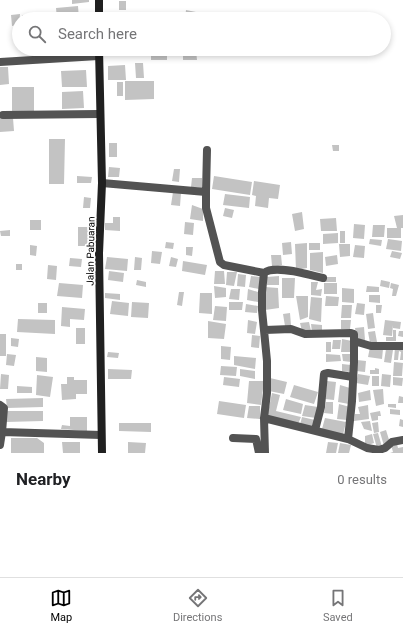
<!DOCTYPE html>
<html lang="en">
<head>
<meta charset="utf-8">
<style>
	body { margin:0; font-family:Roboto,sans-serif; background:#f6f6f6; color:#202124 }
	.list { margin:0; padding:0; list-style:none }
	h2 { display:flex; justify-content:space-between; align-items:center; height:52px; margin:0; padding:0 16px; font-size:17px }
	h2 small { font-size:13px; font-weight:400; color:#757577 }
	.icon { flex:none; width:22px; height:22px; fill:none; stroke:currentColor; stroke-width:2; stroke-linecap:round; stroke-linejoin:round }
	.map { position:relative; flex:none; width:403px; height:453px; overflow:hidden }
	.search { position:absolute; background:#fff; box-shadow:0 2px 6px #0003; left:12px; right:12px; top:12px; height:44px; display:flex; align-items:center; gap:10px; box-sizing:border-box; padding:0 14px; border-radius:22px; color:#757577; font-size:15px }
	.sheet { height:124px; background:#fff }
	nav { display:flex; justify-content:space-around; align-items:center; box-sizing:border-box; height:56px; border-top:1px solid #e0e0e0; background:#fff; font-size:11px; color:#757577 }
	nav a { display:grid; justify-items:center; gap:2px }
	nav .on { color:#000 }
	.map>svg:first-child { display:block }
	.building { fill:#c3c3c3 }
	.lines { fill:none; stroke-linecap:round; stroke-linejoin:round }
	.street { stroke:#535353; stroke-width:8 }
	.secondary { stroke:#202020; stroke-width:8 }
	.labels { text-anchor:middle; stroke-width:3.5; stroke-linejoin:round; paint-order:stroke }
	.street-label { font-size:10px; fill:#000; stroke:#fff }
</style>
</head>
<body>
<div class="map">
<svg width="403" height="453" viewBox="0 0 403 453">
	<rect width="100%" height="100%" fill="#fff"/>
	<path class="building" d="M72,0H89V2L72,4Z
		M119,1H126V10H119Z
		M78,6L79,19H57L56,8Z
		M186,10L201,13L200,19H185Z
		M47,13L48,19H35V15Z
		M20,14L19,25L12,26L11,15Z
		M22,15H31L32,19H22Z
		M151,49H167V60H151Z
		M196,50L197,60H183V51Z
		M135,63H143L144,78H136Z
		M125,65L126,80H108V66Z
		M0,67H8L9,84L0,85Z
		M86,70L87,87H62L61,71Z
		M125,81H154V99L125,100Z
		M117,82H123V96H117Z
		M12,87H34V112H12Z
		M83,91L84,108L62,109V92Z
		M0,118H13L14,131L0,132Z
		M49,139H65L64,184H49Z
		M109,143H117V157H109Z
		M332,145H339V151H333Z
		M109,167L120,168L119,177H108Z
		M174,169H180L179,182L172,181Z
		M77,176L92,177L91,183H77Z
		M214,176L252,182L250,195L212,189Z
		M192,178H202V188L191,187Z
		M254,181L280,185L278,199L269,198L268,208L255,206L256,196L252,195Z
		M173,192L181,193L180,206L171,205Z
		M225,194L250,197L249,208L223,205Z
		M84,197L91,198L90,208H83Z
		M192,205L203,209V221L190,219Z
		M225,208L234,210L232,218L223,216Z
		M302,212L304,229L295,231L292,214Z
		M403,215V228H397L394,216Z
		M113,217H120V231L105,230V223H113Z
		M336,218L337,231H321L320,219Z
		M30,220H41V230H30Z
		M185,222L194,223L193,235L184,234Z
		M354,224L365,225L364,239L353,238Z
		M373,225H385L384,237H372Z
		M78,227H88V246H78Z
		M387,228H401V238H387Z
		M10,230V236H1L0,231Z
		M340,231H345V243H340Z
		M338,233V243L323,244V234Z
		M370,239L382,240L381,246L369,244Z
		M388,239L402,241L401,251L386,249Z
		M166,242L174,243L173,249L165,248Z
		M291,242L292,254L283,255L282,243Z
		M307,243V268L296,270L295,244Z
		M309,243H320V250H309Z
		M339,244H350V256L340,257Z
		M30,245L37,246L36,256L30,255Z
		M355,245L365,246L364,258L353,257Z
		M186,247H193L192,256L186,255Z
		M152,251L162,252L160,264L151,263Z
		M392,251L402,253L400,259L390,257Z
		M323,252V273L310,270V253Z
		M271,255H281L282,265L272,266Z
		M337,255L338,264L326,266L325,257Z
		M107,257L128,259L127,271L105,269Z
		M135,257L142,258L141,270H134Z
		M171,257L178,259L176,267L169,266Z
		M70,258L82,259L81,267L69,266Z
		M183,261L207,265L205,275L182,271Z
		M16,264H22V270H16Z
		M48,265L57,266L56,280L47,279Z
		M109,271L124,273L123,282L108,280Z
		M215,271H224L225,284H214Z
		M227,272H237L234,286L226,285Z
		M238,274L246,275L245,287L237,286Z
		M251,276L260,277L259,289L249,287Z
		M279,276V285H267V277Z
		M325,277H336V282H325Z
		M282,278H295L294,298H282Z
		M137,280L146,282V287L136,285Z
		M381,280L390,282L389,288L380,286Z
		M311,282H318L316,290L322,289L321,296L311,295Z
		M59,283L83,285L82,298L57,296Z
		M324,283H337V294H324Z
		M391,283L399,285L396,296H392L393,289L390,288Z
		M214,286L226,288V297L215,298Z
		M367,286L379,287V292H366Z
		M265,287L278,288L279,308L265,310Z
		M342,288L354,289V303L342,302Z
		M231,289H240L239,300L229,299Z
		M248,289L258,292V302L247,300Z
		M179,292H184L182,306L177,305Z
		M105,293L120,294V300L105,298Z
		M200,293H212V314L199,313Z
		M369,295H380V303L369,302Z
		M296,296H308V317L300,320Z
		M326,296L339,297L338,306H325Z
		M311,297L322,298L321,322L309,319Z
		M112,301L129,303L128,316L110,314Z
		M132,302L149,303L148,318L131,317Z
		M229,302H243L242,310H229Z
		M38,303H47V313H38Z
		M357,303L365,304L364,315L355,314Z
		M246,304L258,306L257,313L245,312Z
		M342,305H352L351,318H341Z
		M376,305H382L381,313H376Z
		M215,306L227,307L226,321L213,320Z
		M62,307L85,309L84,320L70,319V327L61,326Z
		M290,313L291,325L285,326L283,314Z
		M373,313L375,328L368,329L366,314Z
		M18,319L55,320V334L17,332Z
		M248,320L257,322L255,334L247,333Z
		M341,320H351L350,329H341Z
		M385,320L401,322L400,329L393,328V325L392,336L383,335Z
		M208,321L226,324L224,339L208,338Z
		M309,322L311,331H302L300,323Z
		M311,324L322,325V333L312,332Z
		M364,327L365,340H357L355,328Z
		M76,328H85V344H76Z
		M393,330H396V341H386V337H393Z
		M375,331L377,342L370,343L368,332Z
		M399,331H403V337L398,336Z
		M0,334H6V356H0Z
		M252,335L260,336L259,348L251,347Z
		M11,338L19,339L18,347L11,346Z
		M342,339L352,341V352H341Z
		M333,340H341L340,349H332Z
		M326,342H331V352H326Z
		M221,346L231,347L230,360L221,359Z
		M370,347L383,349L382,359L368,357Z
		M395,347L403,348V360H400L401,352L399,351L398,360H394Z
		M386,349L393,350L391,363L384,362Z
		M108,352L119,353L118,358L107,357Z
		M7,354L16,355L14,366L6,365Z
		M326,354L340,355L341,361L326,362Z
		M342,354H352L351,362L343,361Z
		M234,356L256,358L255,369L234,365Z
		M36,357L47,358V372L36,371Z
		M357,360L366,361L365,372L356,371Z
		M394,362L403,363L402,376H393Z
		M342,364L351,365L350,372L342,371Z
		M221,366L237,367L236,376L220,375Z
		M375,368L379,369V374H370V370H375Z
		M108,369L132,370L131,379H108Z
		M240,369L255,371V379L240,376Z
		M1,374L9,375L8,389H0Z
		M358,374L370,376L368,385L356,383Z
		M382,374L391,375L390,387L381,386Z
		M37,375L53,377L50,397L36,395Z
		M372,376H379V386H372Z
		M67,377H74V380H87V394H76V399L62,400L61,384H67Z
		M224,377L240,379L239,387L223,385Z
		M393,377L403,378L402,386L393,385Z
		M270,378L287,382L284,394L269,391Z
		M249,381H264L261,405L247,403Z
		M327,381L336,382L334,400L325,399Z
		M294,385L318,392L314,404L290,397Z
		M340,385L350,388L349,404L338,402Z
		M17,386L32,387V393H17Z
		M383,389L384,404L376,406L373,390Z
		M370,390L371,400L359,402L358,393Z
		M272,393L280,395L276,411L301,417L298,424L267,417Z
		M399,396L403,397V403H398Z
		M43,398V407L7,408L6,399Z
		M286,399L303,404L301,414L283,410Z
		M219,401L246,405L244,418L217,414Z
		M326,402H333V414L324,413Z
		M339,404L350,407L347,420L337,419Z
		M388,404H396V408L388,407Z
		M305,405L318,407L316,418L302,416Z
		M368,405L369,419L354,421L355,414H360L358,407Z
		M249,406H260V419L247,418Z
		M390,409L400,410V415L390,414Z
		M6,411H43V421L6,422Z
		M380,411L381,416H378V420L372,421L370,413Z
		M70,417H87V431L61,429L62,425L70,426Z
		M302,417L315,420L313,428L300,425Z
		M325,418L346,422L343,435L322,429Z
		M400,419L403,420V427L399,426Z
		M370,421L372,431L364,429L361,422Z
		M378,422L379,432L374,433L372,423Z
		M119,423H151V432L119,431Z
		M386,430L390,443L384,446L380,432Z
		M378,433L382,447L377,448L373,434Z
		M372,434L374,443L365,446V436Z
		M11,438H37L44,443V453H11Z
		M62,442H80V453H63Z
		M128,442L146,443L145,453H128Z
		M328,442L338,443L336,453H326Z
		M340,443L351,445L349,453H338Z
		M397,444L398,448L403,447V453H390L393,452L391,445Z"/>
	<g class="lines">
		<path class="street" d="M0,62L98,56
			M3,115L99,114
			M102,183L206,192V208L220,262L224,265L264,273L262,292V310L267,361V393L264,418L265,453
			M206,192L207,150
			M264,273C275,264 310,275 323,278
			M265,330L291,329L305,334L351,333L354,334V362L352,401L348,439
			M354,341L371,346H403
			M0,405L4,408L2,432L101,435
			M264,418L348,439L367,448L379,450L385,448L392,442L403,440
			M315,430L321,407L324,374L328,373L353,377
			M233,438L256,439L259,453
			M0,445L2,432"/>
		<path class="secondary" d="M99,0V19
			M99,49L102,183L99,253L102,453"/>
	</g>
	<g class="labels">
		<g class="street-label">
			<text transform="translate(90 251) rotate(-89)" y="4">Jalan Pabuaran</text>
		</g>
	</g>
</svg>
<div class="search"><svg class="icon" aria-label="search" viewBox="0 0 24 24"><circle cx="10" cy="10" r="6"/><path d="M15 15l6 6"/></svg>Search here</div>
</div>
<section class="sheet">
<h2>Nearby<small>0 results</small></h2>
<ul class="list">
</ul>
</section>
<nav>
<a class="on"><svg class="icon" aria-label="map" viewBox="0 0 24 24"><path d="M3 6l6-2 6 2 6-2v14l-6 2-6-2-6 2zM9 4v14M15 6v14"/></svg>Map</a>
<a><svg class="icon" aria-label="directions" viewBox="0 0 24 24"><path d="M12 3l9 9-9 9-9-9zM9 14v-3h6M13 9l2 2-2 2"/></svg>Directions</a>
<a><svg class="icon" aria-label="saved" viewBox="0 0 24 24"><path d="M7 4h10v16l-5-4-5 4z"/></svg>Saved</a>
</nav>
</body>
</html>
